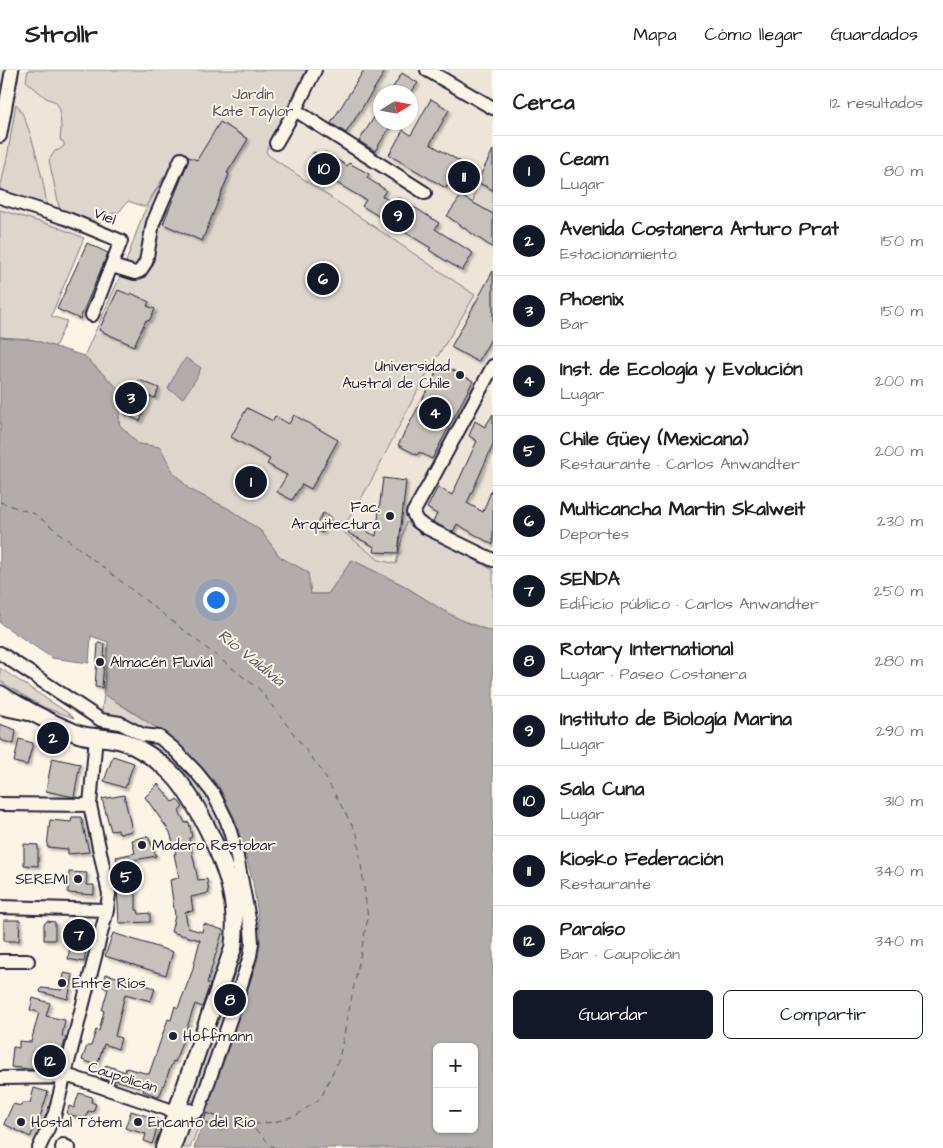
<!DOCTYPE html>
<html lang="es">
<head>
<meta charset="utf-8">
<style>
	body { margin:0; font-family:"Architects Daughter",sans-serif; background:#f2f2f2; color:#202124 }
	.controls { position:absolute; right:15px; bottom:15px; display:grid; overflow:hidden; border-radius:8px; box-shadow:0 1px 4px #0004 }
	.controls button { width:45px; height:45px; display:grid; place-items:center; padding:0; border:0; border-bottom:1px solid #e0e0e0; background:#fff; color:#202124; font:25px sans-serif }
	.compass { position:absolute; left:373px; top:15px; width:45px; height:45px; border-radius:50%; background:#fff; box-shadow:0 1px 4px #0004; rotate:79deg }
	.you { position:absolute; left:215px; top:529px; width:18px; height:18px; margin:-12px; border:4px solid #fff; border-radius:50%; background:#1a73e8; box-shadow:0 0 0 8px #1a73e833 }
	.badge { display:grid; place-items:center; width:32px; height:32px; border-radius:50%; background:#111827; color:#fff; font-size:16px; font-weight:700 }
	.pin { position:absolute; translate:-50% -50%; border:2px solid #fff; box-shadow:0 1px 5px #0006 }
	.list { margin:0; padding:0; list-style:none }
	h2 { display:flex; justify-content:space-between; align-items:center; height:65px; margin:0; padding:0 20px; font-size:21px }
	h2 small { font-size:16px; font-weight:400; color:#757577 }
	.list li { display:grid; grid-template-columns:32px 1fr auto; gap:15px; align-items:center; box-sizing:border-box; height:70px; padding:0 20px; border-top:1px solid #e0e0e0 }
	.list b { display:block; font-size:19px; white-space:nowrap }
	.list p { margin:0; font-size:16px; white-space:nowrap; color:#757577 }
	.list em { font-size:16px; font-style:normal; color:#757577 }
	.actions { display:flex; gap:10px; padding:15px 20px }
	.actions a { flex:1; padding:11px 0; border:1px solid #111827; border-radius:8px; text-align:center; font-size:18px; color:#111827 }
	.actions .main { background:#111827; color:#fff }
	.map { position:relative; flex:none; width:493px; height:1078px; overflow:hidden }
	header { display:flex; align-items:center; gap:30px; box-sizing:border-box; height:70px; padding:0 25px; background:#fff; border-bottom:1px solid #e0e0e0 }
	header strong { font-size:24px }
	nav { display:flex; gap:28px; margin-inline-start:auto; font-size:18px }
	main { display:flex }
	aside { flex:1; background:#fff }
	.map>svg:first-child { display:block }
	.built { fill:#ece5d8; fill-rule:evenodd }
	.green { fill:#dcd6cc; stroke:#7f7c84 }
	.water { fill:#b2adab; stroke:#78757e; fill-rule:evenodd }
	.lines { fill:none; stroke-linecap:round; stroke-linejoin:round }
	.ferry { stroke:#545362; stroke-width:1; stroke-dasharray:6 5; stroke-linecap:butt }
	.building { fill:#c6c1bb; stroke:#22223b; filter:url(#shadow) }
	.minor-casing { stroke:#22223b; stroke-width:16 }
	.major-casing { stroke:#22223b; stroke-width:20 }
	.minor { stroke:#fcf5e5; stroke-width:12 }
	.major { stroke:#fcf5e5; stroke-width:16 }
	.poi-dot { fill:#22223b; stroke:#fcf5e5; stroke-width:2 }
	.labels { text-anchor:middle; stroke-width:4; stroke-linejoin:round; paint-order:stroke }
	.park-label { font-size:15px; fill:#504f5f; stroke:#fcf5e5 }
	.street-label { font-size:15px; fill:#22223b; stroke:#fcf5e5 }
	.poi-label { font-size:15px; fill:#22223b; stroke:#fcf5e5; text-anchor:start }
	.water-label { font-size:16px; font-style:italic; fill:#545362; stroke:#fcf5e5 }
</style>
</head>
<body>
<header>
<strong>Strollr</strong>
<nav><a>Mapa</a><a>Cómo llegar</a><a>Guardados</a></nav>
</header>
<main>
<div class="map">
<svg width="493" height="1078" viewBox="0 0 493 1078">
	<defs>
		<filter id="shadow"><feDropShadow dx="2.5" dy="2.5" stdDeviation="1" flood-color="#0004"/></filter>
	</defs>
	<rect width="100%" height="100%" fill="#fcf5e5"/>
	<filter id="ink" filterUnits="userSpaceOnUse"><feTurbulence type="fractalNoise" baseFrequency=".02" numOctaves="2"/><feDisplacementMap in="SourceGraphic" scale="10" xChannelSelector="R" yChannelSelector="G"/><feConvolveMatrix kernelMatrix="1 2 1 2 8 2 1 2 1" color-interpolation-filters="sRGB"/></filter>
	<g filter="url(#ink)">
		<path class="built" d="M0,0H493V562L423,529L341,460L352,444L389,380L411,333L266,81L205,40L183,74L96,145L76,173L51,246L67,251L55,277L30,269L0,267ZM380,22H410V52H380Z"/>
		<path class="green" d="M28,0H306L266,81L268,85L475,225C454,261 430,296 411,333C389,376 369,420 341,460L379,490L396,494L406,452L493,500V562L463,551L444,541L403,515L352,490L328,524H311L307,502L280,487L261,461L229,439L189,419L173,402L160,377L138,374L119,354V344L124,324L84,286L123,200L143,144L165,105L145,137L128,131L119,142L98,147L91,152L60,141L49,90L55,81L59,80L64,76V72L60,70L61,58L60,40L56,32L46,28L26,11Z
			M16,34C29,46 46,119 47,138L4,126L0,119L7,88Z
			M477,112L493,120V144L473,133Z
			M0,140L57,157L84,168L51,246L67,251L55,277L30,269L0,267Z
			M0,598L68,643L74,648L43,637L0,611Z
			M104,624L160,660L161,665L101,647Z
			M159,671L192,704C197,718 206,714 209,731L215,735L219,742V751L229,769L248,871L240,903L235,912L232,931L222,950L223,956L201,1012L203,1017L198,1033L187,1029L240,875L224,785L141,674Z
			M188,1049L200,1053L190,1078H178Z"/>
		<path class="water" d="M0,267L34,270L84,286L124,324L119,344V354L138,374L160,377L173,402L189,419L229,439L261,461L280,487L308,502L311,524H328L352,490L403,515L444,541L463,551L493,562V1078H194L258,889L260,875V859L253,812L236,752L219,716L172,669L133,642L103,624L108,572L91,566L89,593L52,588L0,553ZM437,977H474V1059H437Z
			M186,288L201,298L196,309L183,328L168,319L178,298Z"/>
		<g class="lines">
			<path class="ferry" d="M0,432L35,444L260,620L322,701L357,764L368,848L339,989L321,1028L297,1045L278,1051L259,1054L242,1052L257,1061L274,1078"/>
		</g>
		<path class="building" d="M364,0H386L346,63L331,53Z
			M402,3L418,13L411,22H390Z
			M431,29L449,40L430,74L461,92L446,118L389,85L403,60L411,65Z
			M380,38V52H393L375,81L359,71Z
			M220,52L248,69L227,103L229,104L202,171L163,154L188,92L189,87L197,90Z
			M493,80V120L477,112Z
			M314,82L321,87L325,82L347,96L349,93L369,104L367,108L386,120L382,126L396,135L400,128L439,153L435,159L473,183L462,201L429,180L431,178L362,136L366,130L328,108L325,114L310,105L317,93L310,89Z
			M461,126L493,144V178L447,146Z
			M87,173L108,183L80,249L57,239Z
			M493,201V265L478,292L451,277Z
			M118,220L130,225L131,223L149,232L147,236L155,239L149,251L146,250L134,276L99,260Z
			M441,294L473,311L432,389L419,382L417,385L398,375Z
			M139,310L159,318L155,328L150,326L140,351L124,344Z
			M247,338L273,351L275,346L289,354L294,345L338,370L311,419L302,414L292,430L277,422L287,405L267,394L270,389L231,367Z
			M493,344V375L467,433L483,442L493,416V475L457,454L453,462L433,452L437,444L427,438L438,417L452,425L477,371L469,366L475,351L485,357Z
			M250,400L262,406L252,425L240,418Z
			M383,408L406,411L398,483L374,482L375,477L348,463L352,454L376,466Z
			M323,443L330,447L322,463L314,459Z
			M98,573L105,574L102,618L95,617Z
			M0,654L16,660L14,674L0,670Z
			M19,669L33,673L27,695L14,692Z
			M113,686L134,693L125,718L104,711Z
			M52,688L80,694L74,727L46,721Z
			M158,714L173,732L177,729L183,737L179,741L185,753L189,752L192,767L189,768L198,810L207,809L209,823L191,827L193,841L185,842L188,858L202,862L204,854L223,860L207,913L210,914L202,937L195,934L175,992L173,991L159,1027L143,1021L144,1018L115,1010L114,1013L101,1008L106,995L125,1002L126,998L149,1004L168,949L171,950L175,936L178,938L192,902L200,870L171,862L175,846L170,810L179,808L174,784H176L170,762L145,727Z
			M124,725L132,761L119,764L118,760L111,761L102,729Z
			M72,747H81L89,782L68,784V779L47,777L50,750L71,752Z
			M148,766L156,786L118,793L116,787L135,783L132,770Z
			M24,774L38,775V796L24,795Z
			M136,791L139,813H136V840H138L139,844L150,843V852L119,853L117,816H116L113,801L123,800L122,793Z
			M69,802L87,803L86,815H94V825L68,823Z
			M4,850H20L19,871H4Z
			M47,851L55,852V870H44V854Z
			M71,854L85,856V860L89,861L84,892L68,889L71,870H69Z
			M113,863L173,882L166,905L105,886Z
			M64,903L73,905L68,929L40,922L41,918L62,920Z
			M106,904L155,918L151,931L125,924L115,966L121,968L118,979L104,974L97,995L82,990L87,976H91L96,960L99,961L104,941L102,940L108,919L103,917Z
			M33,928L50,933L46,946L65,950L62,966L66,967L57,999H30L11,997L13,977L19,978V971L31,972L39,942L30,940Z
			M34,1018L48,1022L39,1050L30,1067L4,1054L13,1034L21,1036L22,1033H30Z
			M79,1023L92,1027L91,1032L96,1034L93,1042L88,1041L86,1049L67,1044L69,1036L74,1038Z
			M131,1041L160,1050L152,1074L144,1071L146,1064L125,1058Z
			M207,1043L223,1049L220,1058L203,1052Z"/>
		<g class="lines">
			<g class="minor-casing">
				<path id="minor" d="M427,0L493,38
					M295,40L425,123
					M0,66L12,0
					M276,73L295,40L315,0
					M0,127L68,149L121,171L92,245
					M112,196L135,203L140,201L146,192L153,153L181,89
					M493,296L431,411L413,443L417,451L425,457L493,490
					M0,583L101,650L120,653L143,665L159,667L174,679L197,703L213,723L227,751L236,782L251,859L252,873L250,886L233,941L199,1039L196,1042L189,1040L186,1043L174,1078
					M0,638L28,644
					M0,734L90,735
					M0,837L107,840
					M0,891H28
					M0,1008L72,1007L176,1042
					M39,1078L55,1043L107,840L109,824L90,735L96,666
					M62,1078L63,1075L69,1078"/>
			</g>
			<g class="major-casing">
				<path id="major" d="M0,624C21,637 41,648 64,658C70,660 76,664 82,665C97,669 112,666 127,673C141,679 156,689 168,700C193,722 224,788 231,821C235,840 236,859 233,878L164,1078"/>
			</g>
			<use href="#minor" class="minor"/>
			<use href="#major" class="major"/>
		</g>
	</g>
	<g class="poi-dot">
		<circle cx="460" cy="305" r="5"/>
		<circle cx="390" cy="446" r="5"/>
		<circle cx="100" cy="592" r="5"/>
		<circle cx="142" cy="775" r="5"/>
		<circle cx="78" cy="809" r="5"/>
		<circle cx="62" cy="913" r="5"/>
		<circle cx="173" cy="966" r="5"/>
		<circle cx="21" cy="1052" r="5"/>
		<circle cx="138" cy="1052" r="5"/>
	</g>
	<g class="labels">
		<g class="park-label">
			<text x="253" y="29">Jardín<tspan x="253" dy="17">Kate Taylor</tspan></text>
		</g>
		<g class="street-label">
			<text transform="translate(105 146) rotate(22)" y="5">Viel</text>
			<text transform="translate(123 1007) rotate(18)" y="5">Caupolicán</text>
		</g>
		<g class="poi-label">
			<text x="450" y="301" text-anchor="end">Universidad<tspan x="450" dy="17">Austral de Chile</tspan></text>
			<text x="380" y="442" text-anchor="end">Fac.<tspan x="380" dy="17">Arquitectura</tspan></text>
			<text x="110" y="597">Almacén Fluvial</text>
			<text x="152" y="780">Madero Restobar</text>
			<text x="68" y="814" text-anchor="end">SEREMI</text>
			<text x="72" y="918">Entre Ríos</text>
			<text x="183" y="971">Hoffmann</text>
			<text x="31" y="1057">Hostal Tótem</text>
			<text x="148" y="1057">Encanto del Río</text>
		</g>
		<g class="water-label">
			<text transform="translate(252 587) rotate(39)" y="6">Río Valdivia</text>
		</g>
	</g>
</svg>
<div class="controls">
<button>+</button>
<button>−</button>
</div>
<svg class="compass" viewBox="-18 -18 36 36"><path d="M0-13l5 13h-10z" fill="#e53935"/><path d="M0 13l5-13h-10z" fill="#757577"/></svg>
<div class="you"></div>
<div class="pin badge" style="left:251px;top:412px">1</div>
<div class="pin badge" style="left:53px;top:668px">2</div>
<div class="pin badge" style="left:131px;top:328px">3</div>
<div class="pin badge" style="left:435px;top:343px">4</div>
<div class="pin badge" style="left:126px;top:807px">5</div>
<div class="pin badge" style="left:323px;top:209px">6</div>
<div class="pin badge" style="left:79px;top:865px">7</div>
<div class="pin badge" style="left:230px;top:930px">8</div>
<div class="pin badge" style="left:398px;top:146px">9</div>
<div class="pin badge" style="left:324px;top:99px">10</div>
<div class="pin badge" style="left:464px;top:107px">11</div>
<div class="pin badge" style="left:50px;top:991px">12</div>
</div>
<aside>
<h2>Cerca<small>12 resultados</small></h2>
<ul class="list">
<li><span class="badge">1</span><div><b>Ceam</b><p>Lugar</p></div><em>80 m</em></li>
<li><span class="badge">2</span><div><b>Avenida Costanera Arturo Prat</b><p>Estacionamiento</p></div><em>150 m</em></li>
<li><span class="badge">3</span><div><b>Phoenix</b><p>Bar</p></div><em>150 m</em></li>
<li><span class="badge">4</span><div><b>Inst. de Ecología y Evolución</b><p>Lugar</p></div><em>200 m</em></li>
<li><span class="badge">5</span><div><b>Chile Güey (Mexicana)</b><p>Restaurante · Carlos Anwandter</p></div><em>200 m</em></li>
<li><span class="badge">6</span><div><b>Multicancha Martin Skalweit</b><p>Deportes</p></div><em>230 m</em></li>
<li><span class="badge">7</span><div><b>SENDA</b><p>Edificio público · Carlos Anwandter</p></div><em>250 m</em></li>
<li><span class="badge">8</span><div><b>Rotary International</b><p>Lugar · Paseo Costanera</p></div><em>280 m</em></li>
<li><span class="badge">9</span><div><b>Instituto de Biología Marina</b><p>Lugar</p></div><em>290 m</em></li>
<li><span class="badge">10</span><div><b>Sala Cuna</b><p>Lugar</p></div><em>310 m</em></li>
<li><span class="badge">11</span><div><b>Kiosko Federación</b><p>Restaurante</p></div><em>340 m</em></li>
<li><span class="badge">12</span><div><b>Paraíso</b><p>Bar · Caupolicán</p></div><em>340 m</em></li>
</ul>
<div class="actions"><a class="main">Guardar</a><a>Compartir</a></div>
</aside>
</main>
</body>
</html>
